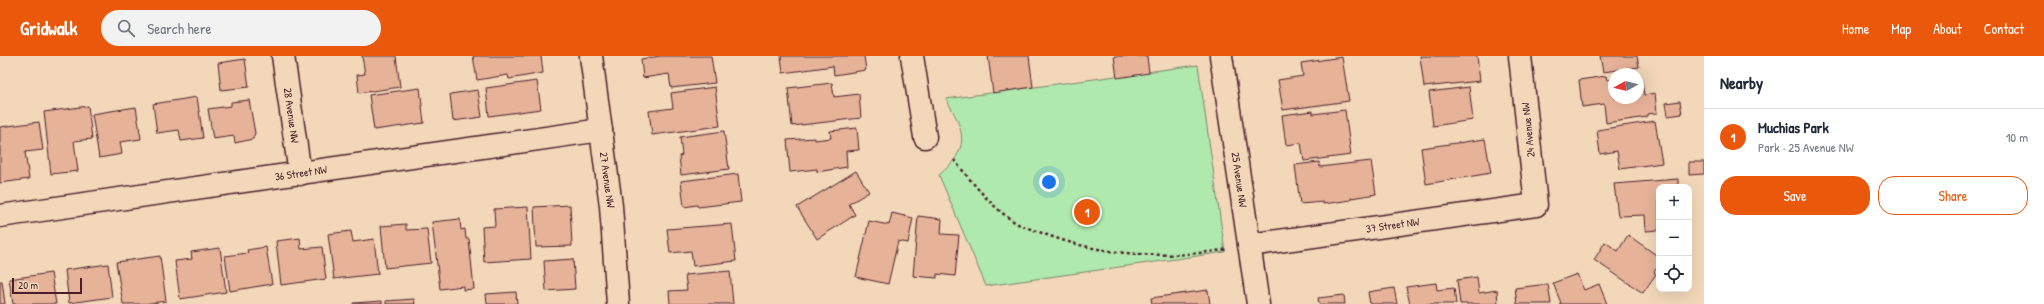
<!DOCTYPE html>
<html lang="en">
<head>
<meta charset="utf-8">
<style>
	body { margin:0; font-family:"Patrick Hand",sans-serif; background:#f2f2f3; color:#1f2937 }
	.controls { position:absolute; right:12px; bottom:12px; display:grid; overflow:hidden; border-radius:8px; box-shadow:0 4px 16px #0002 }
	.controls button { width:36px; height:36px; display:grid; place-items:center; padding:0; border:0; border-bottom:1px solid #e0e1e3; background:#fff; color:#1f2937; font:20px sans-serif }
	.compass { position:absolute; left:1608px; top:12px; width:36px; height:36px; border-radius:50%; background:#fff; box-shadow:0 4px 16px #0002; rotate:262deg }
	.scale { position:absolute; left:12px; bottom:10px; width:70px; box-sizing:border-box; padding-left:4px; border:2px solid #4a1f2b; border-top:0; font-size:11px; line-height:14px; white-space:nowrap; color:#4a1f2b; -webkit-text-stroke:3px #f2d8b9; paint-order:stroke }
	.you { position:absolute; left:1049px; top:126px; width:14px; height:14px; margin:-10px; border:3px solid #fff; border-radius:50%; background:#1a73e8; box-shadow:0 0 0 6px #1a73e833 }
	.badge { display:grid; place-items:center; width:26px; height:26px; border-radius:50%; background:#ea580c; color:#fff; font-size:13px; font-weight:700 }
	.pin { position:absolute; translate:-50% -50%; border:2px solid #fff; box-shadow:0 1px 4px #0006 }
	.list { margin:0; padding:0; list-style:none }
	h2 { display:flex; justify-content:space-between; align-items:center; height:52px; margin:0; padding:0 16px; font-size:17px }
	h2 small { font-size:13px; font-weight:400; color:#747a83 }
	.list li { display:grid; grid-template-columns:26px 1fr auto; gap:12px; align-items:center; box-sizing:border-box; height:56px; padding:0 16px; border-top:1px solid #e0e1e3 }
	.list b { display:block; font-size:15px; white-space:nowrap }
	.list p { margin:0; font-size:13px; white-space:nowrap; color:#747a83 }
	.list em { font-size:13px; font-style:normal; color:#747a83 }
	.actions { display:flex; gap:8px; padding:12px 16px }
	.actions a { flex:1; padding:9px 0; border:1px solid #ea580c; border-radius:16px; text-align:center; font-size:14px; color:#ea580c }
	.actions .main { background:#ea580c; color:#fff }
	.icon { flex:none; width:22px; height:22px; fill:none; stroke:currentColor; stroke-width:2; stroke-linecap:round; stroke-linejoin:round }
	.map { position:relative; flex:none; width:1704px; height:248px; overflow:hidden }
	header { display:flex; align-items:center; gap:24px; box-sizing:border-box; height:56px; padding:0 20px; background:#ea580c; color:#fff }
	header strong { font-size:19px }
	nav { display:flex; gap:22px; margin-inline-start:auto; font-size:14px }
	.search { width:280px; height:36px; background:#f2f2f3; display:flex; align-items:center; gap:10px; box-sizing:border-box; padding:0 14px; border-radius:22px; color:#747a83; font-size:15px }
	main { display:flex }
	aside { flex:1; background:#fff }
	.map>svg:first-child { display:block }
	.green { fill:#b0e9ad; stroke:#7d846c }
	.building { fill:#e6b399; stroke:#4a1f2b }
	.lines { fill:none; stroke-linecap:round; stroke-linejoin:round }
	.minor-casing { stroke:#4a1f2b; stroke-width:25 }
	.path { stroke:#4a1f2b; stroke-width:2.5; stroke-dasharray:3 3; stroke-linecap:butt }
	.minor { stroke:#f2d8b9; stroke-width:22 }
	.labels { text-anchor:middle; stroke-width:4; stroke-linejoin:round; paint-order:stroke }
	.street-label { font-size:11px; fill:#4a1f2b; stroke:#f2d8b9 }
</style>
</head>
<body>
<header>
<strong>Gridwalk</strong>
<div class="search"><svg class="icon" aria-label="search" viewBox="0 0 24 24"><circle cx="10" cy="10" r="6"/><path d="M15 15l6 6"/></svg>Search here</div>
<nav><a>Home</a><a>Map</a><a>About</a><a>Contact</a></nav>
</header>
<main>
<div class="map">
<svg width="1704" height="248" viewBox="0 0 1704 248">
	<rect width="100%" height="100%" fill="#f2d8b9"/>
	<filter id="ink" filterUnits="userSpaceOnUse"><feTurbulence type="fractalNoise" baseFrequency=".025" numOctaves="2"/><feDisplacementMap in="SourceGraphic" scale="8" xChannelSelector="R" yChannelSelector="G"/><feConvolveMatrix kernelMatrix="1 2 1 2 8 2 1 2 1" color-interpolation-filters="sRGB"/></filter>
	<g filter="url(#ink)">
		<path class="green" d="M1198,9L1225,196L986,230L939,119C971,93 965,75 946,43Z"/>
		<path class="building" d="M362,0H396L400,31L359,37L357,19L365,18Z
			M473,0H541L543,17L509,23L508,19L477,24Z
			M660,0H711L715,27L671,32L669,18L643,22L641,3Z
			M781,0H864L866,14L834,19L833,10L783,17Z
			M988,0H1029L1033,31L993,37Z
			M1114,0H1147L1149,17L1117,22Z
			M1420,0H1477L1480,25L1424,31Z
			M1600,0H1637L1639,11L1603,16Z
			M1342,1L1349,45L1283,54L1278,24L1303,20L1301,7Z
			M245,3L249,31L221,34L218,7Z
			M1638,19H1641L1644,39L1655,37L1657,57L1647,58V61L1606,67L1604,48L1582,51L1579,24L1606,20L1607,24L1614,23V42H1638Z
			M537,25L541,53L489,60L486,32Z
			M832,27L834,41L859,38L861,62L792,70L788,32Z
			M715,31L720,70L652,79L649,55L673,52L671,37Z
			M1469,31L1473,64L1433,70L1429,36Z
			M420,32L424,67L374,74L369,39Z
			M478,34L482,61L453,65L450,38Z
			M197,41L203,82L181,85L179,74L157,77L153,48Z
			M249,44L255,77L253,83L235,87L234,80L213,83L208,53L231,50V46Z
			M1680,45L1682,58L1668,60L1666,47Z
			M88,50L92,83L74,85L78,115L51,118L44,56Z
			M136,51L141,83L120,86L122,98L99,102L92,58Z
			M1345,54L1351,99L1304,105L1301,87L1286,89L1282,59L1313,55V58Z
			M1655,65L1662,107L1620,113L1617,95L1600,98L1597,74Z
			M39,66L43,94L25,96L29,123L0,127V71Z
			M857,72L859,94L846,95L847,111L817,116V113L790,116L787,84L815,82V84L831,82L830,75Z
			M724,75L729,113L681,119L679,100L682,99L680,81Z
			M1485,83L1491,117L1426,128L1421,92Z
			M1371,105L1376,138L1351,142V144L1323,148V146L1300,148L1295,109L1319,106L1320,111Z
			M1689,106H1704V118L1689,119Z
			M856,115L869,136L849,148L855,159L817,183L797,151Z
			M738,118L741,146L698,151L697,149L684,151L681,125Z
			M1678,123V131H1659V174L1646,175L1645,159L1618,160L1614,128Z
			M570,149L572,190L536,191L534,151Z
			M528,151L531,203L484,206L482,171L495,170L494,153Z
			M892,157L913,162L908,187L898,185L888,228L856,221L869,165L889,169Z
			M918,160L942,163L941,178L959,179L955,220L937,218V222L913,220Z
			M460,163L461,174L465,173L466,183H469L474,233L463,234V230L440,233L432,166Z
			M406,168V174L427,173L431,207L385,212L381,170Z
			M732,168L736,205L693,210L691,195L670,197L667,173Z
			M351,175L353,186L374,183L378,218L334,223L328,178Z
			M1628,179L1659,201V209L1654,216L1656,218L1643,237L1594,204L1605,186L1618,195Z
			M300,182L301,193L322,191L326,223L281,229L276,185Z
			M266,191L272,228L230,235L225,200L248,197L247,194Z
			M220,192L226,236L180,243L175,205L192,203L191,196Z
			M160,200L166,245L143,248H123L116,206Z
			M573,203L575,233L546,235L544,205Z
			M108,208L112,241L69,247L65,214Z
			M730,215L733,248H670L669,235L687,234L685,219Z
			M51,217L56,248H13L9,223Z
			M1577,218L1584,234L1599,228L1607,248H1559L1561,247L1553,227Z
			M1477,221L1479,237L1497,234L1498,248H1460L1457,224Z
			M0,225H2L5,248H0Z
			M1436,227L1437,234L1454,232L1456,248H1410L1406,231Z
			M1548,228L1551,248H1517L1515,232Z
			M1394,232L1397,248H1370L1368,236Z
			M1208,234L1210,248H1152L1151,242Z
			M516,236L517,248H487L486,238Z
			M1344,239L1345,248H1319L1318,242Z
			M414,243L415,248H386V245Z
			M382,245V248H353V247Z"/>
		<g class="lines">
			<g class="minor-casing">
				<g id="minor">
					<path id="s1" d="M283,0L300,118"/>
					<path id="s2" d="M591,0L611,150L618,248"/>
					<path d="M912,0L925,81"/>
					<path id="s3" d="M1221,0L1258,248"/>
					<path id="s4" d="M0,160L601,74"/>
					<path id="s5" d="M1249,189L1536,149L1520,0"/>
				</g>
			</g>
			<path class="path" d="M954,104C973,127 991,151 1016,167C1024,171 1034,174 1042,177C1101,200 1166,204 1228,193"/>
			<use href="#minor" class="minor"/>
		</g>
	</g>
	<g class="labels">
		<g class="street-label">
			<text dy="4" stroke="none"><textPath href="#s1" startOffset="60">28 Avenue NW</textPath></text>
			<text transform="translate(1528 74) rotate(-96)" y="4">24 Avenue NW</text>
			<text dy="4" stroke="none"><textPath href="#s4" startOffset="304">36 Street NW</textPath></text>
			<text dy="4" stroke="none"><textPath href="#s2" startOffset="125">27 Avenue NW</textPath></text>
			<text dy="4" stroke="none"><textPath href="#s3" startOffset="125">25 Avenue NW</textPath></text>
			<text dy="4" stroke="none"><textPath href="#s5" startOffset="145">37 Street NW</textPath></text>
		</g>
	</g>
</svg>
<div class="controls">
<button>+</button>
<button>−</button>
<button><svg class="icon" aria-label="locate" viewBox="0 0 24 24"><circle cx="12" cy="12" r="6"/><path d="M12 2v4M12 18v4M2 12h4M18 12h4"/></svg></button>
</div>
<svg class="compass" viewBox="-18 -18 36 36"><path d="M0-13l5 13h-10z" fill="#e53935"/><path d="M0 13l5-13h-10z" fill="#747a83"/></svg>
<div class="scale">20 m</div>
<div class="you"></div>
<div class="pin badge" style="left:1087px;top:156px">1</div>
</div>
<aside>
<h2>Nearby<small></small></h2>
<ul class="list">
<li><span class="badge">1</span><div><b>Muchias Park</b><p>Park · 25 Avenue NW</p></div><em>10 m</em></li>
</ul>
<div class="actions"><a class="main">Save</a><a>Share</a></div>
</aside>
</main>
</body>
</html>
